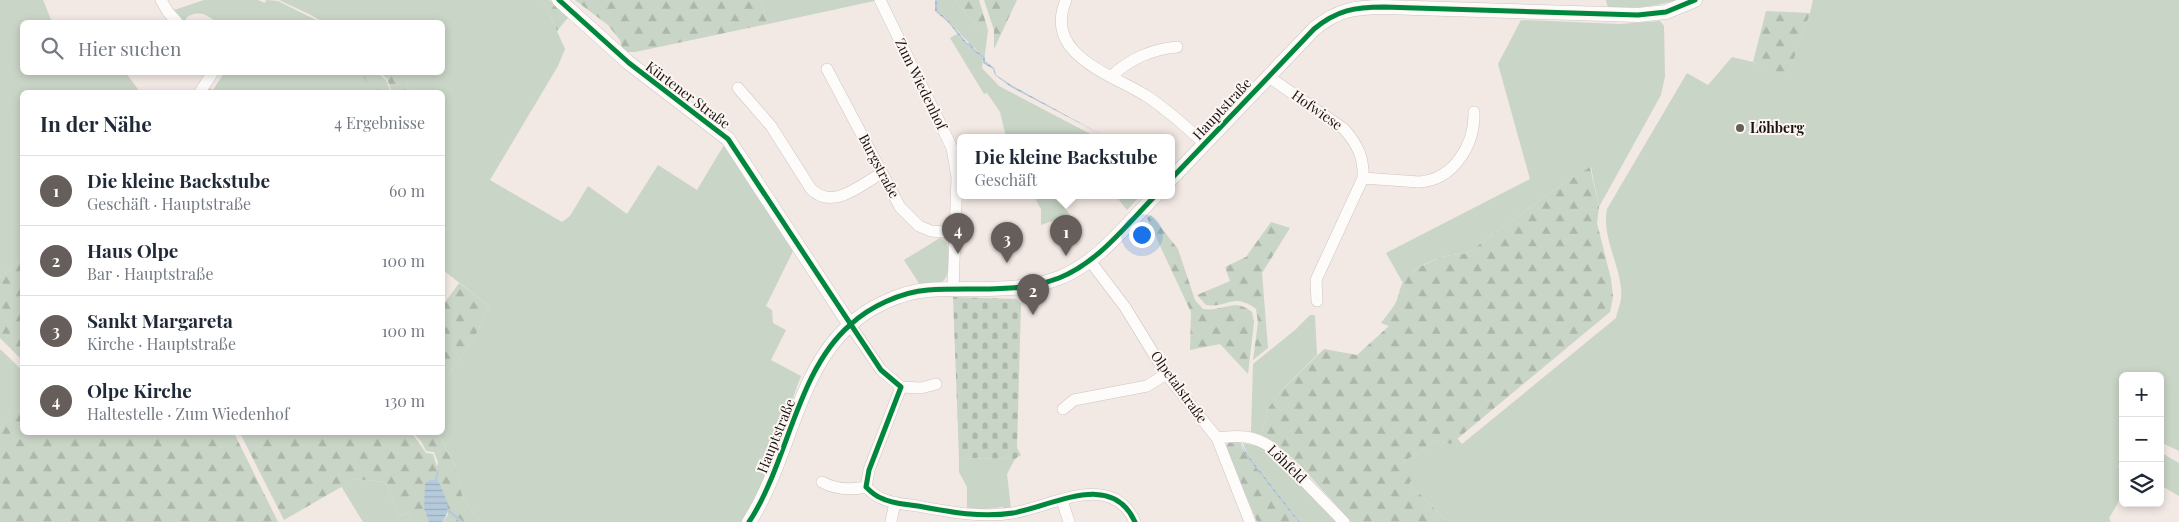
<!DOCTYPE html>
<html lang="de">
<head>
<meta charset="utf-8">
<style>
	body { margin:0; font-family:"Playfair Display",serif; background:#f2f2f3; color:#1f2937 }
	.controls { position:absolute; right:15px; bottom:15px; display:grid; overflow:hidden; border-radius:8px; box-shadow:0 2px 8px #0003 }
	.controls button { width:45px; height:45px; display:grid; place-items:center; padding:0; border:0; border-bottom:1px solid #e0e1e3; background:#fff; color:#1f2937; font:25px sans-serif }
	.you { position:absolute; left:1141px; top:234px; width:18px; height:18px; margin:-12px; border:4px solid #fff; border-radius:50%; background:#1a73e8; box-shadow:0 0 0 8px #1a73e833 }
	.badge { display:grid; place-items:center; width:32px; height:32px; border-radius:50%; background:#655e5b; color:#fff; font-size:16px; font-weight:700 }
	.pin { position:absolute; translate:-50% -41px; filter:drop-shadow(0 1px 2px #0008) }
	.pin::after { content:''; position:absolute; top:26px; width:18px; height:15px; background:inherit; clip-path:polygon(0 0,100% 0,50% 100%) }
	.popup { position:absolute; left:957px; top:134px; width:218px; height:65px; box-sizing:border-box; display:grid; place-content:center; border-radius:8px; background:#fff; filter:drop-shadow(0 1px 4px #0005); font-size:16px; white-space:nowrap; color:#747a83 }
	.popup b { font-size:19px; color:#1f2937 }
	.popup::after { content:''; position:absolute; left:50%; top:100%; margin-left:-10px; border:10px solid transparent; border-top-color:#fff }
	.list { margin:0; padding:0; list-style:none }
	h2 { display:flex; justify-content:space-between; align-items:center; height:65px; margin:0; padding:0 20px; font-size:21px }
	h2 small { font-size:16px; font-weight:400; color:#747a83 }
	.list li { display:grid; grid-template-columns:32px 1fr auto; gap:15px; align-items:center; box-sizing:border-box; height:70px; padding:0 20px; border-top:1px solid #e0e1e3 }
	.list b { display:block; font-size:19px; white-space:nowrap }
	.list p { margin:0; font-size:16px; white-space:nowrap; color:#747a83 }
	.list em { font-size:16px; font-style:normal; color:#747a83 }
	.icon { flex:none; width:28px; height:28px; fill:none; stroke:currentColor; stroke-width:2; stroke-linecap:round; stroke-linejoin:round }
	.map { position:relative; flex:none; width:2179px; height:522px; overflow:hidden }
	.search { position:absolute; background:#fff; box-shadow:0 2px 8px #0003; left:20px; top:20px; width:425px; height:55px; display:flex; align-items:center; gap:12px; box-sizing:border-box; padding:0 18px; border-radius:8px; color:#747a83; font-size:19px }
	.panel { position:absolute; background:#fff; box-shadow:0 2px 8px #0003; left:20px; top:90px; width:425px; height:345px; border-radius:8px }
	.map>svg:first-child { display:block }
	.green { fill:#c9d5c6 }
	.forest { fill:url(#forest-firs) }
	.cemetery { fill:url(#cemetery-stones) }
	.water { fill:url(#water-rules) }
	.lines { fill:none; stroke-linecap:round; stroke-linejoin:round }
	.stream { stroke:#b5cbdb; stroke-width:2.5 }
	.minor-casing { stroke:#cdc5c2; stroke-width:12 }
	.tertiary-casing { stroke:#cdc5c2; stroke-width:15 }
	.minor { stroke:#fdfcfb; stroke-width:11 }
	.tertiary { stroke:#fdfcfb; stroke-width:14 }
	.cycleway-casing { stroke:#fdf6f2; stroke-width:8 }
	.cycleway { stroke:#00873e; stroke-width:5 }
	.poi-dot { fill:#655e5b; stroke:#fdf6f2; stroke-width:2 }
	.labels { text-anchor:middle; stroke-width:4; stroke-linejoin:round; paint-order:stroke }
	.street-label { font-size:14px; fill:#191311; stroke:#fdf6f2 }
	.poi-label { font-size:14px; font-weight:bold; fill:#191311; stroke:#fdf6f2; text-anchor:start }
</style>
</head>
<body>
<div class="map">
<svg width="2179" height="522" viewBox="0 0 2179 522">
	<defs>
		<pattern id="forest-firs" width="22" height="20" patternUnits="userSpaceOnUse" patternTransform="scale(1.25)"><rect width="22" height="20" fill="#c9d5c6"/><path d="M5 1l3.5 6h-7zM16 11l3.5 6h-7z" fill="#acb6a9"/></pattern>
		<pattern id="cemetery-stones" width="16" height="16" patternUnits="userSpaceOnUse" patternTransform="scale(1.25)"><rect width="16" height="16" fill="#c9d5c6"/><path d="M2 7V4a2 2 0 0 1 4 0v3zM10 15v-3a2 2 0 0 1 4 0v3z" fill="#acb6a9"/></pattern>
		<pattern id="water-rules" width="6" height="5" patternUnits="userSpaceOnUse" patternTransform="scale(1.25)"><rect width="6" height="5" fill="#b5cbdb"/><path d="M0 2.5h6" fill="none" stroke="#9badbb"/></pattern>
	</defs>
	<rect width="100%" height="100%" fill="#f2e8e4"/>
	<path class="green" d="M0,0H43L52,22H22V72L126,73L140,92H22V259L0,277Z
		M204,0H258L265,3L266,0L278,1L320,22H216C207,14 198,10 187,17L185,22L171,11Z
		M279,0H543L565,49L558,66L490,180L562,222L570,216L588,186L627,214L658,165L697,190L724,145L794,249L766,306L772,310L773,323L786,330L771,360L801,376C783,423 770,480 742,522H480L463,499L456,468L438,433L442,432L443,381L474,339L489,306L443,270L442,92H409L404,73L442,72V22H323L311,15Z
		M761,0H874V1L768,24Z
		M937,0H955L975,25L988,30L984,61L985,57C966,44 955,24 937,10Z
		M1606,0H1677C1653,7 1632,9 1608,8Z
		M1813,0H2179V451L2160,442V376H2123V460L2118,466C2130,485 2119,502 2109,518L2111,522H1448L1409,483L1403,462L1436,441L1451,444L1457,438L1462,444L1616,318C1617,312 1620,305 1621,299C1624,270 1601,240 1607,209L1687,73L1708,85L1732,57L1753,62L1787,77L1810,13Z
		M1521,20L1620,24L1660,21L1664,26L1665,76L1661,95L1599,207L1591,167L1557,188L1466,254C1445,253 1414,265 1403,283L1386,253L1530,179L1498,64Z
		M957,34L966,45H969L972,50L983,58L982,68L999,86L1096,137H1006L1000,112L987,93L984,94L950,38Z
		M360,72L373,88V92H205L208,87L213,90L224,73Z
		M1033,195H1057L1073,220L1065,223L1061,218L1041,225V209Z
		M1115,195H1141L1127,210Z
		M940,238C943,240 946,242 948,247C950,254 950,276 943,281C938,286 926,284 920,285L904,260Z
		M1310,315H1315L1317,355L1281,391L1269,407L1261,436L1251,432L1253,364L1295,330Z
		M0,349L22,370V407L0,428Z
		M1243,443L1262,447L1275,458L1337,522H1300L1248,455Z
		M2160,452L2179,463V496L2160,485Z
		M959,458L1015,459L1007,474L1011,509L1003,510V507L967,511V487L959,472Z
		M355,479L385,482L399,516L407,513L413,522H363L341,486Z"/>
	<path class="forest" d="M543,0H549L570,15L557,31Z
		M575,0H761L768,24L635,52H626L623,50L620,40L608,25Z
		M955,0H979L988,30L975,25Z
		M984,0H1017L994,49V30Z
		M1766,11L1810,13L1787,78L1753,62Z
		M360,73H378L386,80L391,92H373L372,88Z
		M380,73H404L409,92H392L387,79Z
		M1590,167L1599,207L1597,223L1611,279L1613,297L1610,312L1451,444L1436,441L1403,462L1415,477L1409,483L1448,522H1351L1300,465L1275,443L1261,436L1269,407L1281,391L1324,349L1357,355L1389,326L1381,323C1385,317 1391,311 1395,304C1399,297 1399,289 1403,282C1415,265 1446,253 1466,254L1557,188Z
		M1151,215L1178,249L1195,300L1203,309C1225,312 1233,297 1252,312L1254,322L1248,374L1220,344L1190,350L1191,312L1147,218Z
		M1271,222L1290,228L1262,273L1268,348L1253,360L1258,322L1256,309C1234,292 1228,308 1206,305L1197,295L1230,281L1225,267L1246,257Z
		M22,259V360L0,338V277Z
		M459,283L489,306L474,339L443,381V305Z
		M22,407V432L234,433L278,522H0V428Z
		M240,433H412L426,453L433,454L437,467L438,462L434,452L426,451L421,441L413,433H438L456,468L463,499L480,522H462L454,516L460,522H442L448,515L438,480H430L424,509L429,522H413L407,513L399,516L385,482L355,479L284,520Z
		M1230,440L1241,443L1242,448L1298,522H1257L1226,447Z"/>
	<path class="cemetery" d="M953,297L1016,299L1021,304L1017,448L1021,455L1015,459L959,458Z"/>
	<path class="water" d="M935,0H937V10L950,22L967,43H970L974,49L985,57V61L994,68L996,75L1011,85L1106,137L1011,87L995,75L993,69L983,63V58L972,50L969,45H966L949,23L935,11Z
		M1241,443L1248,455L1300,522H1298L1246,455Z
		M430,480H438C444,496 454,508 442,522H429L424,509L425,483Z"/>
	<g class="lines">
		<path class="stream" d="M435,482L438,472
			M448,510L462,522"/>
		<g class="minor-casing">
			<path id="minor" d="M161,0L168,12L177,22
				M880,0L952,148L957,177L953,290
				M1066,0C1043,54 1110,74 1145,95C1167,109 1186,127 1205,144
				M827,69L900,207L919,226L931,231L954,233
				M1112,76C1129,59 1153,49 1177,47
				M1269,77L1344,129C1358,145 1364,158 1363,178L1316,280L1317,301
				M738,88L771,126L811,189C833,211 860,185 882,173
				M200,92L213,72
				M1363,178L1419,182C1454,180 1475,144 1474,112
				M1090,261L1125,307L1166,374L1217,438L1250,522
				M850,325L881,370L901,387L869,470L866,487C871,492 875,496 881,498C892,504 906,504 918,506C950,512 981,518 1013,513C1053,506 1112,470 1135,522
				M901,387L921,388L936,384
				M1063,409L1074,400L1147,386L1166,374
				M1217,438C1238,435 1254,435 1272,448L1344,522
				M822,482C836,490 851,490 866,487
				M1062,500L1069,522
				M891,522L895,502"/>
		</g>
		<g class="tertiary-casing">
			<path id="tertiary" d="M559,0L629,63L728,139L850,325
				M1171,179L1314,29C1337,10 1355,7 1384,7L1638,15L1666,12L1695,0
				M749,522C788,463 796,372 850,325C869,307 901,292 928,290C972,287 1017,294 1059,278C1099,262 1126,225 1156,195"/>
		</g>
		<use href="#minor" class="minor"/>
		<use href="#tertiary" class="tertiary"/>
		<g class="cycleway-casing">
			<path id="cycleway" d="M559,0L629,63L728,139L881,370L901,387L869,470L866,487C871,492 875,496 881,498C892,504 906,504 918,506C950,512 981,518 1013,513C1053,506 1112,470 1135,522
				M1171,179L1314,29C1337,10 1355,7 1384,7L1638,15L1666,12L1695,0
				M749,522C788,463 796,372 850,325C869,307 901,292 928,290C972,287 1017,294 1059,278C1099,262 1126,225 1156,195"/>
		</g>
		<use href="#cycleway" class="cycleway"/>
	</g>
	<circle class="poi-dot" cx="1740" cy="128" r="5"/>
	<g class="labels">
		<g class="street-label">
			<text transform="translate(921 84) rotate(64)" y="5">Zum Wiedenhof</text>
			<text transform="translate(688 95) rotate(37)" y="5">Kürtener Straße</text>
			<text transform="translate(1222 109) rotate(-47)" y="5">Hauptstraße</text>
			<text transform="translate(1317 110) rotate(35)" y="5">Hofwiese</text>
			<text transform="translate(879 166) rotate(62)" y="5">Burgstraße</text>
			<text transform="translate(1179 387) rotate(54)" y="5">Olpetalstraße</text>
			<text transform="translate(776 436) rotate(-68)" y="5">Hauptstraße</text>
			<text transform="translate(1287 464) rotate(44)" y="5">Löhfeld</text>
		</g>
		<g class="poi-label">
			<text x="1750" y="133">Löhberg</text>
		</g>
	</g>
</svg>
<div class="controls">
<button>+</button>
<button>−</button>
<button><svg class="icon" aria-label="layers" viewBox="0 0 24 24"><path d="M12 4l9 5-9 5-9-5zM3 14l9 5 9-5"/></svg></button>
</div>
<div class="you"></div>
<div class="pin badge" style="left:1066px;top:256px">1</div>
<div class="popup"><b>Die kleine Backstube</b>Geschäft</div>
<div class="pin badge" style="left:1033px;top:315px">2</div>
<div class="pin badge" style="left:1007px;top:263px">3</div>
<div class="pin badge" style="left:958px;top:254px">4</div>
<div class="search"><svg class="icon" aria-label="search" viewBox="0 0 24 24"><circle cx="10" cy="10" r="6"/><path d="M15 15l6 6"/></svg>Hier suchen</div>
<section class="panel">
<h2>In der Nähe<small>4 Ergebnisse</small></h2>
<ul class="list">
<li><span class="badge">1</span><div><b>Die kleine Backstube</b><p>Geschäft · Hauptstraße</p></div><em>60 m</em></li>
<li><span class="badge">2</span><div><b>Haus Olpe</b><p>Bar · Hauptstraße</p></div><em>100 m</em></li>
<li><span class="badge">3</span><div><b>Sankt Margareta</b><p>Kirche · Hauptstraße</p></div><em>100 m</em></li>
<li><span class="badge">4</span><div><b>Olpe Kirche</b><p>Haltestelle · Zum Wiedenhof</p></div><em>130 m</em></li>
</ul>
</section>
</div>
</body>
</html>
